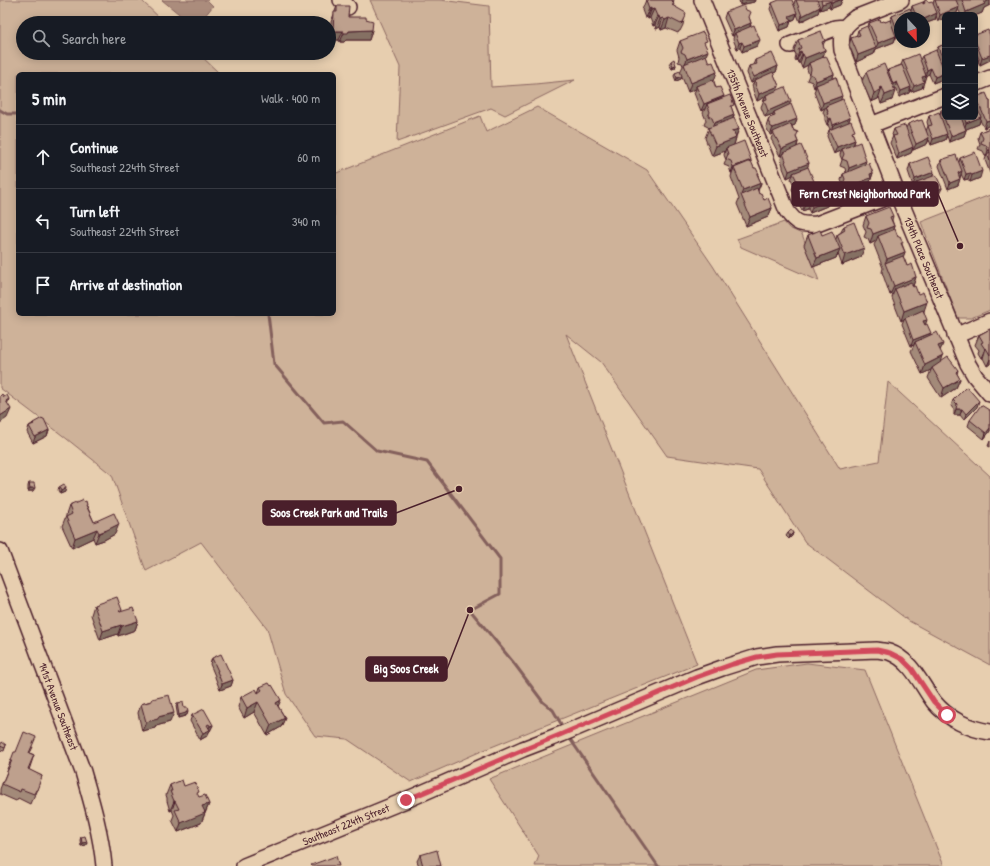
<!DOCTYPE html>
<html lang="en">
<head>
<meta charset="utf-8">
<style>
	body { margin:0; font-family:"Patrick Hand",sans-serif; background:#20242c; color:#f1f3f6 }
	.controls { position:absolute; right:12px; top:12px; display:grid; overflow:hidden; border-radius:6px; box-shadow:0 2px 10px #0003 }
	.controls button { width:36px; height:36px; display:grid; place-items:center; padding:0; border:0; border-bottom:1px solid #363941; background:#171b24; color:#f1f3f6; font:20px sans-serif }
	.compass { position:absolute; left:894px; top:12px; width:36px; height:36px; border-radius:50%; background:#171b24; box-shadow:0 2px 10px #0003; rotate:158deg }
	.stop { position:absolute; width:12px; height:12px; margin:-9px; border:3px solid #d1495b; border-radius:50%; background:#fff }
	.stop.end { background:#d1495b; border-color:#fff; box-shadow:0 1px 4px #0008 }
	.list { margin:0; padding:0; list-style:none }
	h2 { display:flex; justify-content:space-between; align-items:center; height:52px; margin:0; padding:0 16px; font-size:17px }
	h2 small { font-size:13px; font-weight:400; color:#9ea1a6 }
	.list li { display:grid; grid-template-columns:26px 1fr auto; gap:12px; align-items:center; box-sizing:border-box; height:64px; padding:0 16px; border-top:1px solid #363941 }
	.list b { display:block; font-size:15px; white-space:nowrap }
	.list p { margin:0; font-size:13px; white-space:nowrap; color:#9ea1a6 }
	.list em { font-size:13px; font-style:normal; color:#9ea1a6 }
	.icon { flex:none; width:22px; height:22px; fill:none; stroke:currentColor; stroke-width:2; stroke-linecap:round; stroke-linejoin:round }
	.map { position:relative; flex:none; width:990px; height:866px; overflow:hidden }
	.search { position:absolute; background:#171b24; box-shadow:0 2px 10px #0003; left:16px; top:16px; width:320px; height:44px; display:flex; align-items:center; gap:10px; box-sizing:border-box; padding:0 14px; border-radius:22px; color:#9ea1a6; font-size:15px }
	.panel { position:absolute; background:#171b24; box-shadow:0 2px 10px #0003; left:16px; top:72px; width:320px; height:244px; border-radius:6px }
	.map>svg:first-child { display:block }
	.green { fill:#ceb299; stroke:#8c6862 }
	.water { fill:#ab8c7c; stroke:#84605c }
	.lines { fill:none; stroke-linecap:round; stroke-linejoin:round }
	.stream { stroke:#84605c; stroke-width:3 }
	.minor-casing { stroke:#4a1f2b; stroke-width:18 }
	.minor { stroke:#e7ceaf; stroke-width:15 }
	.wall { fill:#a38a79; stroke:#4a1f2b }
	.shaded-wall { fill:#857063; stroke:#4a1f2b }
	.building { fill:#bea08d; stroke:#4a1f2b }
	.route { stroke:#d1495b; stroke-width:5 }
	.labels { text-anchor:middle; stroke-width:3; stroke-linejoin:round; paint-order:stroke }
	.street-label { font-size:11px; fill:#4a1f2b; stroke:#e7ceaf }
	.leader { fill:none; stroke:#4a1f2b; stroke-width:1.5 }
	.callout-dot { fill:#4a1f2b; stroke:#e7ceaf; stroke-width:1.5 }
	.callout { fill:#4a1f2b; stroke:#4a1f2b; stroke-width:1.5 }
	.callout-label { font-size:12px; text-anchor:middle; font-weight:bold; fill:#fff }
</style>
</head>
<body>
<div class="map">
<svg width="990" height="866" viewBox="0 0 990 866">
	<rect width="100%" height="100%" fill="#e7ceaf"/>
	<filter id="ink" filterUnits="userSpaceOnUse"><feTurbulence type="fractalNoise" baseFrequency=".025" numOctaves="2"/><feDisplacementMap in="SourceGraphic" scale="8" xChannelSelector="R" yChannelSelector="G"/><feConvolveMatrix kernelMatrix="1 2 1 2 8 2 1 2 1" color-interpolation-filters="sRGB"/></filter>
	<g filter="url(#ink)">
		<path class="green" d="M0,0H141L165,23H23V53H198L220,74H18V314H334V174L480,116L486,132L537,107L647,170L713,266L840,469L879,461L888,382L990,476V665L909,621L805,542L758,469L667,456L601,362L566,334L697,664L484,750L411,782L347,739L315,736L286,694L267,628L201,542L146,571L112,475L62,435L0,388Z
			M370,0H440L489,6L491,87L535,84L575,80L505,115L491,108L397,142L400,67Z
			M990,195V310L971,318H958L921,222Z
			M784,222L789,228L802,234L819,281L741,247L737,239Z
			M807,663L865,670L944,866H535L539,856L489,779L756,670Z"/>
		<path class="water" d="M162,0H207L213,6L199,23H190Z"/>
		<g class="lines">
			<path class="stream" d="M0,110L7,114H18
				M268,314L274,364L324,423L343,421L377,451L427,462L500,559V594L470,610L513,662L543,702L553,710L564,729
				M568,736L658,866"/>
			<g class="minor-casing">
				<g id="minor">
					<path d="M341,0L348,7"/>
					<path id="s1" d="M702,0L787,211C796,224 801,225 817,224L897,193"/>
					<path id="s2" d="M845,27C841,35 841,41 842,50L897,193L968,364L975,376L990,394"/>
					<path d="M790,45L835,28L845,27L850,22L855,18L901,0"/>
					<path d="M975,84L990,78"/>
					<path d="M871,125L945,96"/>
					<path d="M955,336L990,321"/>
					<path id="s3" d="M0,551L83,772C92,803 101,834 104,866"/>
					<path id="s4" d="M244,866L406,800L523,749L562,734L697,677L722,668L757,657L777,654L877,650C881,651 886,651 889,652C912,660 921,685 934,702C948,719 969,729 990,732"/>
				</g>
			</g>
			<use href="#minor" class="minor"/>
		</g>
		<path class="wall" d="M646,0H674L673,3V6L685,15L683,25L680,31H679L678,33L666,28L661,30L660,27L656,29L655,25L653,26L650,18L648,19L647,17L645,18L642,10Z
			M739,0H755L754,2L740,5Z
			M795,0H843H842L840,5L830,9L829,7L820,10L819,9L818,13L800,22L797,14L795,19L791,21L789,27L779,31L770,9L772,3L794,4Z
			M934,0H990V5L984,8L982,13L975,15H961L958,9L957,13L953,15H945V18L938,21L936,16L935,20L924,24V18H900V36L896,38V37L894,42L876,49L874,54L856,62L849,45L851,38L856,37L858,30L868,27L869,23L885,22L890,21L892,16L911,10L912,6L923,4L924,1L933,4Z
			M337,6L348,17L366,19L372,30L369,40H346L344,42H340L339,40H330L331,22Z
			M726,12L749,17L751,23L750,27L757,46L742,52L740,48L737,49L733,39L734,35L732,36L724,18Z
			M975,35L990,60L980,65L978,61L977,65L975,66Z
			M798,40L825,41L823,45L825,50L823,57L834,74L832,79L841,100L850,118L848,122L855,140L854,144L865,165L873,173L869,185L846,194L845,191L841,190L843,185L841,180L843,174L846,173L845,168L840,166L842,160L840,155L841,151L834,154L827,136L829,130L830,129L828,125H827L825,120V117L823,112L825,108L821,110L814,92L816,87L814,88L812,82L807,80L809,75L807,69L808,65L802,68L800,63H798L797,60L796,61L795,59L796,55L794,50Z
			M680,41L705,45L706,55L716,88L724,96L723,97L732,109L734,115L733,119L739,129L736,137L734,145L751,160L750,162L759,174L758,176L761,183L758,191L759,194L772,208L768,217L746,226L737,204L739,199L731,177L732,173H731L729,167L724,165L726,160L724,155L725,151L712,156L705,138L709,128L708,127L704,125L706,120L703,113L705,109L701,111L694,93L696,89L688,92L682,77L681,79L676,81L674,76L675,73L680,72L683,66L682,63L678,62L679,57L677,50Z
			M945,44V77L944,75L943,79L933,83L929,74L926,75L922,88L911,92L910,89L909,93L899,97L895,88L894,89L892,100L881,104L879,97L878,99L871,102L862,81L866,72L887,71L888,70L901,65L903,60H920L922,56L936,51L938,47Z
			M755,60L778,66L776,72L773,73L779,86L777,90L789,105L795,125L792,126L798,142L797,147L809,163L807,167L814,190L829,200L827,206L810,213L808,209L802,211L798,201L799,197L796,199L792,189L794,185L791,179L793,175L787,178L783,168V166L781,159L782,155L780,156L771,139L773,134L770,135V133H769L766,127L769,118L772,117L773,114L765,117L761,107L765,97L757,101L753,90V88L752,86L754,82L751,83L747,73L749,66L753,65Z
			M671,61L676,65L675,68L672,69L669,64Z
			M976,97L989,100H990V125L984,128L980,120L979,124L966,129V130L964,136L949,142L947,136L945,140L931,145L929,140L927,144L913,150V149L911,153L897,159L890,143L893,136L892,135L894,129L906,128L908,124L926,131L928,126L927,122L929,116L940,114L941,110L945,117H975V99Z
			M990,128V173L985,160L986,157L983,151L978,149L980,144L978,138L980,132Z
			M960,158L980,178L970,182L968,179L964,180L961,174L958,185L948,189L939,166L941,160L959,162Z
			M910,164L933,176L942,188L939,194L923,201L922,197L918,198L914,188L916,184L913,186L908,171Z
			M866,216H893L892,220L894,226L893,230L898,237L902,244L905,252L903,256L907,266L916,277L913,286L924,311L925,325L930,335L940,351L941,362L958,370L957,374L960,379L956,388L941,398L928,378L931,370L922,374L911,351L914,345L911,346L902,324L904,319L901,321L892,298L893,294L890,295L882,272L883,268L874,245L876,241L870,244L868,239L864,237L866,232L863,225Z
			M844,226L861,257L842,265L838,254L836,258L813,267L804,245L808,235H822L836,239L837,235L841,232Z
			M990,329V364L987,366L983,358H981L978,353L979,350L975,345L979,335Z
			M953,400L977,407L964,420L960,415H954V410L951,406Z
			M989,410H990V431L984,439L968,426L970,420Z
			M33,423L49,430L47,436L33,443L27,432L29,426L32,424Z
			M990,441V447L988,446Z
			M29,483L33,491H28V486Z
			M59,487L65,492L60,494L58,490Z
			M69,506H87L94,522L115,534L104,540L95,543L93,538L72,548L62,526L66,516V515Z
			M788,533H793L792,536L789,539L786,536Z
			M94,605L122,610L121,612L138,621L135,630L118,636V634L100,640L91,615Z
			M212,658L233,680L231,686L220,690L215,677V676L210,664Z
			M271,686L278,706L285,718L281,727L267,735L254,712L244,718L238,707L241,697L258,693L260,687Z
			M152,699L170,722L156,726L155,728L142,731L138,713L141,704L151,701Z
			M177,703L184,708L187,715H186L185,716L178,718L176,706Z
			M192,715L213,725L210,731L209,732L207,736L200,740L190,721Z
			M6,745L4,751L0,750V746Z
			M33,747L30,753L34,755L29,770L42,776L33,799H32L30,804L18,798L16,801L0,794V789L8,769H7L11,760L16,752Z
			M170,785L184,786L198,796L199,797L209,804L201,823L178,832L172,820L174,815L172,810L170,811L167,801V798L166,795Z
			M81,837L86,845L81,846L80,840Z
			M420,855L441,866H419L417,861Z"/>
		<path class="shaded-wall" d="M742,0H755L754,2L740,5Z
			M840,0H843H842L840,5L830,9L832,3Z
			M990,0V5L984,8L982,13L975,16V15H965L966,12L985,4L986,2Z
			M831,1L829,7L820,10L822,4Z
			M820,7L818,13L800,22L802,16Z
			M959,7L957,13L953,15H945V18L938,21L940,15Z
			M651,8L647,17L645,18L649,9Z
			M654,9L650,18L648,19L651,10Z
			M797,13L795,19L787,22L789,16Z
			M937,13L935,20L924,24V19Z
			M657,16H659L655,25L653,26Z
			M663,18L660,27L656,29L660,19Z
			M669,18L666,28L661,30L665,20Z
			M791,21L789,27L779,31L781,25Z
			M751,23L749,29L735,33L734,35L732,36L734,30Z
			M372,30L369,40H346L344,42H340L344,33L349,31Z
			M333,31H343L339,40H330Z
			M900,31V36L896,38L898,32Z
			M896,36L894,42L876,49L874,54L856,62L858,55L876,48L878,43Z
			M760,40L757,46L742,52L744,46Z
			M742,42L740,48L737,49L739,43Z
			M825,50L822,60L809,63L808,65L802,68L805,58Z
			M708,51L704,60L684,66L687,59Z
			M801,51L797,60L796,61L799,52Z
			M802,54H803L800,63H798Z
			M990,55V60L980,65L982,58Z
			M979,59L977,65L975,66V61Z
			M676,65L675,68L672,69L673,66Z
			M778,66L776,72L755,81V80L754,82L751,83L754,77Z
			M931,68L929,74L925,76L927,70Z
			M717,72L714,81L696,86V89L688,92L691,83Z
			M945,73L943,79L933,83L935,77Z
			M834,74L832,81L816,85V87L814,88L816,81Z
			M682,76L681,79L676,81L677,78Z
			M926,76L922,88L911,92L914,86L922,77Z
			M897,82L895,88L891,90L893,84Z
			M779,86L776,92L766,95L765,97L757,101L759,94Z
			M882,87L878,99L871,102L874,93Z
			M911,87L909,93L899,97L901,91Z
			M895,91L892,100L881,104L885,95Z
			M724,96L721,103L707,104L705,109L701,111L704,104Z
			M842,96L840,102L826,106L825,108L821,110L823,103Z
			M791,101L788,108L774,112L773,114L765,117L768,111Z
			M734,115L731,124L711,132L714,123Z
			M981,117L979,124L964,130L966,123Z
			M831,118L828,125H827L829,119Z
			M850,118L848,124L831,131L833,125Z
			M797,119L795,125L774,133L773,132V134L770,135L773,128Z
			M990,120V125L984,128L986,121Z
			M739,129L735,138L732,131Z
			M966,130L964,136L949,142L951,136Z
			M947,134L945,140L931,145L933,139Z
			M736,138L733,148H726L725,151L712,156L716,146Z
			M929,138L927,144L913,150L916,144Z
			M855,140L853,146L842,149L841,151L834,154L837,147Z
			M798,142L796,149L783,153L782,155L780,156L782,149Z
			M913,147L911,153L897,159L899,153Z
			M988,150H990V155L987,154L986,157Z
			M751,160L748,167L734,168L732,173H731L733,167Z
			M866,161L864,167L847,174L849,168Z
			M809,163L807,169L793,173V175L787,178L789,171Z
			M962,171L960,178L956,179L958,173Z
			M982,171L980,178L970,182L972,175Z
			M934,172L932,178L917,182L916,184L913,186L915,179Z
			M873,173L869,185L846,194L848,187L870,174Z
			M971,173L968,179L964,180L966,174Z
			M960,179L958,185L948,189L950,183Z
			M761,183L757,192L741,195L743,190Z
			M816,186L814,192L800,195L799,197L796,199L799,192Z
			M942,188L939,194L923,201L926,194Z
			M924,191L922,197L918,198L921,192Z
			M829,200L827,206L810,213L812,207Z
			M810,203L808,209L802,211L805,205Z
			M772,208L768,217L746,226L750,217Z
			M894,226L891,235L878,236L876,241L870,244L873,234Z
			M864,248L861,257L842,265L845,255Z
			M840,249L836,258L813,267L817,258Z
			M905,252L902,261L885,263L887,259Z
			M916,277L913,286L897,293L895,289L893,294L890,295L894,286Z
			M927,302L924,311L905,318L904,319L901,321L904,311Z
			M927,320L925,326L923,321Z
			M931,333L928,339L915,342L914,345L911,346L913,340Z
			M943,344L939,353L938,346Z
			M986,348L983,358H981L985,349Z
			M943,356L940,366L932,368L931,370L922,374L925,365Z
			M990,359V364L987,366Z
			M960,379L956,388L941,398L944,388Z
			M9,399L6,408V401Z
			M979,401L977,407L964,420L966,414Z
			M11,409L7,418L0,423V416Z
			M956,409H962L960,415H954Z
			M990,428V431L984,439L986,433Z
			M49,430L47,436L33,443L35,437Z
			M30,488H35L33,491H28Z
			M66,488L65,492L60,494L61,491Z
			M119,524L115,534L104,540L95,543L99,533Z
			M97,529L93,538L72,548L75,538Z
			M793,533L792,536L789,539L790,536Z
			M138,621L135,630L118,636L122,626Z
			M121,625L118,634L100,640L103,631Z
			M233,680L231,686L220,690L222,684Z
			M281,700L277,709L276,703Z
			M258,702L254,712L244,718L247,708Z
			M186,712H188L187,715H186L185,716L178,718L179,715Z
			M174,713L170,722L156,726L155,728L142,731L146,722L158,717Z
			M285,718L281,727L267,735L271,725Z
			M213,725L210,731L209,732L207,736L200,740L203,733L208,730L210,726Z
			M174,801H175L172,810L170,811Z
			M209,804L205,813H204H205L201,823L178,832L181,823L202,806Z
			M87,842L86,845L81,846L82,843Z"/>
		<path class="building" d="M647,0H672L674,5H672L686,13L685,15L686,16L683,22L681,24L669,18L665,20L663,18L660,19L659,16H657L654,9L651,10V8L649,9L646,1Z
			M779,0H792L797,13L789,16L791,21L781,25L772,3Z
			M796,0H817L820,7L802,16Z
			M821,0H840L832,3L831,1L822,4Z
			M927,0L928,2L932,1L937,13L924,19V18H917L912,6L923,2V4L925,3L924,1Z
			M935,0H956L959,7L940,15Z
			M962,0H983L985,4L966,12Z
			M744,5L746,10L751,12L749,17L751,23L734,30L726,12Z
			M337,6H349L348,17H366V19L373,21L372,30L349,31L348,33H344L343,31H333L334,12H337Z
			M910,8L914,18H900V31L898,32L892,16Z
			M880,19L881,22L884,21L885,22L890,20L896,36L878,43L869,23Z
			M754,25L760,40L744,46L742,42L739,43L735,33Z
			M867,26L876,48L858,55L851,38L860,35L858,30Z
			M988,30L990,36V55L982,58L975,41V35Z
			M821,31L825,41L822,42L825,50L805,58L803,54H802L801,51L799,52L798,50L801,48L798,40Z
			M703,32L707,41L704,42L708,51L687,59L685,54L681,52L683,48L680,41Z
			M945,44V65L938,47Z
			M975,48L979,59L975,61Z
			M936,50L945,73L935,77L931,68L927,70L922,56Z
			M772,53L778,66L754,77L749,66L757,64L755,60Z
			M918,54L926,76L922,77L924,82L914,86L903,60Z
			M706,55L709,63L713,62L717,72L691,83L684,64Z
			M826,56L834,74L816,81L814,76L810,74L811,69L809,63Z
			M674,59L676,65L673,66L671,61Z
			M884,64L895,91L885,95L882,87L880,88L881,90L874,93L866,72Z
			M902,65L911,87L901,91L897,82L893,84L888,70Z
			M680,71L682,76L677,78L675,73Z
			M773,72L779,86L759,94L755,84H756L755,80Z
			M836,77L842,96L823,103L816,85Z
			M713,80L716,88L720,87L724,96L704,104L696,86Z
			M785,87L791,101L768,111L764,100L767,99L766,95Z
			M986,93L989,100H990V120L986,121L976,97Z
			M730,95L734,105L731,106L734,115L714,123L712,118L708,116L710,112L707,104Z
			M843,99L850,118L833,125L831,118L829,119L827,114H828L827,112H828L826,106Z
			M975,102L981,117L966,123L964,117H975Z
			M791,104L797,119L773,128L772,127H771L768,121L769,120V118L775,116L774,112Z
			M945,108V117H961L966,130L951,136L941,110Z
			M939,112L947,134L933,139L928,126L932,125L929,116Z
			M734,118L739,129L732,131V132H734L736,138L716,146L708,128Z
			M918,120V121L922,120L929,138L916,144L908,124Z
			M851,121L855,131L852,132L855,140L837,147L829,130Z
			M791,124L793,130L798,132L796,137L798,142L782,149L773,132Z
			M905,125L913,147L899,153L893,136L897,135L894,129Z
			M990,128V150H988L986,145L981,143L983,138L980,132Z
			M744,141L751,160L733,167L731,161L726,159L728,154L726,148Z
			M860,142L866,161L849,168L847,161L842,159L844,154L842,149Z
			M801,145L809,163L789,171L785,162L786,161L783,153Z
			M975,152L982,171L972,175L971,173L966,174L960,158Z
			M990,152V161L987,154Z
			M956,155L962,171L958,173L960,179L950,183L941,160Z
			M928,157L934,172L915,179L910,164Z
			M751,161L754,168H756L759,174H757L761,183L743,190L734,168Z
			M869,163L873,173L870,174L871,178L848,187L847,185L843,184L845,179L843,174Z
			M808,167L816,186L799,192L794,182L797,181L793,173Z
			M936,175L942,188L926,194L924,191L921,192L917,182Z
			M824,186L829,200L812,207L810,203L805,205L800,195Z
			M757,188L759,194L761,193L764,200L768,198L772,208L750,217L741,195Z
			M889,207L893,216L890,217L894,226L873,234L871,229L867,228L869,223L866,216Z
			M854,222L864,248L845,255L837,235L845,230L844,226Z
			M895,229L898,237L900,236L903,243H901L905,252L887,259L878,236Z
			M820,230L822,235L832,231L840,249L817,258L808,235Z
			M903,256L907,266L912,264L916,277L894,286L885,263Z
			M911,282L913,287L915,286L918,294L923,292L927,302L904,311L895,289Z
			M923,310L927,320L923,321L925,325L927,324L931,333L913,340L905,318Z
			M990,329V355L986,348L985,349L981,343L983,342L979,335Z
			M937,332L943,344L938,346L943,356L925,365L915,342Z
			M948,357L958,370L956,372L960,379L944,388L932,368Z
			M967,387L979,401L966,414L962,409H956L957,404L953,400L965,388Z
			M2,394L4,397L7,395L9,399L6,401L11,409L0,416V396Z
			M981,405L989,410H990V428L986,433L970,420Z
			M42,418L43,419H44L49,430L35,437L29,426L34,424L33,423Z
			M29,483H34L35,488H30Z
			M64,484L66,488L61,491L59,487Z
			M83,500L84,502L86,501L87,505H86L94,522L114,513L119,524L107,530L99,533L97,529L75,538L66,517L72,514L69,506Z
			M791,530L793,533L790,536L788,533Z
			M117,597L122,610L119,611L120,612L133,608L138,621L122,626L121,625L103,631L94,605Z
			M221,654L233,680L222,684L217,671H218L212,658Z
			M269,683L271,686L272,685L281,700L276,703L285,718L271,725L258,702L247,708L241,697L256,689L258,693L262,690L260,687Z
			M169,695L174,713L158,717V719L146,722L141,704L152,701V699Z
			M183,702L184,708H187L188,712H186V713L179,715L177,703Z
			M204,709L213,725L210,726L209,724L207,725L210,730L203,733L192,715Z
			M24,732L36,737L29,753L34,755L28,769L42,776L37,790H36L34,794L21,789L20,792L2,784L12,760H11L14,752H16Z
			M2,742L6,745L5,748L0,746Z
			M182,780L184,786L195,782L199,792L197,793L199,797L205,795L209,804L202,806L205,812H204L205,813L181,823L175,810L179,809L175,801H174L170,791H172L170,785Z
			M85,836L87,842L82,843L81,837Z
			M437,850L441,866H423L420,855Z
			M336,856L339,866H312L311,865Z"/>
	</g>
	<g class="lines" filter="url(#ink)">
		<path class="route" d="M406,800L523,750L562,734L697,677L733,664L757,657L777,654L877,650L890,653L902,659L912,669L934,702L947,715"/>
	</g>
	<g class="labels">
		<g class="street-label">
			<text dy="4" stroke="none"><textPath href="#s1" startOffset="122">135th Avenue Southeast</textPath></text>
			<text dy="4" stroke="none"><textPath href="#s2" startOffset="247">134th Place Southeast</textPath></text>
			<text dy="4" stroke="none"><textPath href="#s3" startOffset="166">141st Avenue Southeast</textPath></text>
			<text dy="4" stroke="none"><textPath href="#s4" startOffset="110">Southeast 224th Street</textPath></text>
		</g>
	</g>
	<path class="leader" d="M960 246L938 194M459 489L396 513M470 610L447 669"/>
	<g class="callout-dot">
		<circle cx="960" cy="246" r="4"/>
		<circle cx="459" cy="489" r="4"/>
		<circle cx="470" cy="610" r="4"/>
	</g>
	<g class="callout">
		<rect x="792" y="182" width="146" height="24" rx="4"/>
		<rect x="263" y="501" width="133" height="24" rx="4"/>
		<rect x="366" y="657" width="81" height="24" rx="4"/>
	</g>
	<g class="callout-label">
		<text x="865" y="198">Fern Crest Neighborhood Park</text>
		<text x="329" y="517">Soos Creek Park and Trails</text>
		<text x="406" y="673">Big Soos Creek</text>
	</g>
</svg>
<div class="controls">
<button>+</button>
<button>−</button>
<button><svg class="icon" aria-label="layers" viewBox="0 0 24 24"><path d="M12 4l9 5-9 5-9-5zM3 14l9 5 9-5"/></svg></button>
</div>
<svg class="compass" viewBox="-18 -18 36 36"><path d="M0-13l5 13h-10z" fill="#e53935"/><path d="M0 13l5-13h-10z" fill="#9ea1a6"/></svg>
<div class="stop" style="left:947px;top:715px"></div>
<div class="stop end" style="left:406px;top:800px"></div>
<div class="search"><svg class="icon" aria-label="search" viewBox="0 0 24 24"><circle cx="10" cy="10" r="6"/><path d="M15 15l6 6"/></svg>Search here</div>
<section class="panel">
<h2>5 min<small>Walk · 400 m</small></h2>
<ul class="list">
<li><svg class="icon" aria-label="ahead" viewBox="0 0 24 24"><path d="M12 20V5M6 11l6-6 6 6"/></svg><div><b>Continue</b><p>Southeast 224th Street</p></div><em>60 m</em></li>
<li><svg class="icon" aria-label="left" viewBox="0 0 24 24"><path d="M17 20v-9H6M10 6l-5 5 5 5"/></svg><div><b>Turn left</b><p>Southeast 224th Street</p></div><em>340 m</em></li>
<li><svg class="icon" aria-label="arrive" viewBox="0 0 24 24"><path d="M6 21V4h12l-3 4 3 4H6"/></svg><div><b>Arrive at destination</b></div></li>
</ul>
</section>
</div>
</body>
</html>
